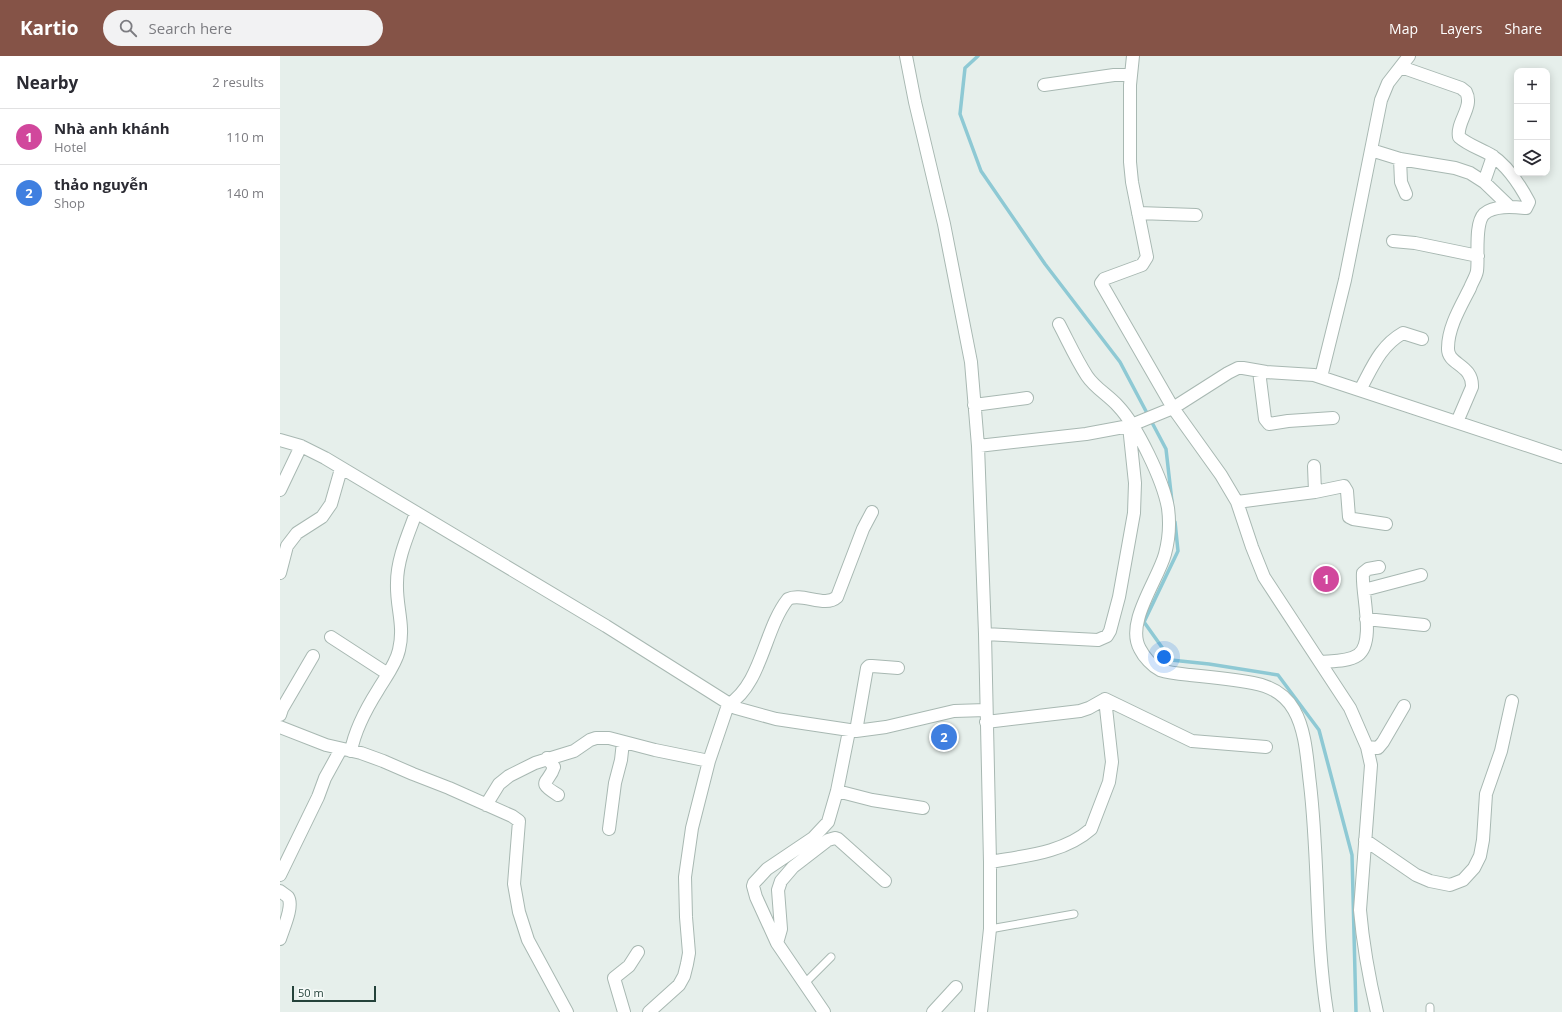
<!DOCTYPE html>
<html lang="en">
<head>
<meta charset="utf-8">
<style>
	body { margin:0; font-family:"Open Sans",sans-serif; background:#f2f2f3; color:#2b2b33 }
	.controls { position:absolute; right:12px; top:12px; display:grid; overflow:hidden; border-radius:8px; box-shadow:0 2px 10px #0003 }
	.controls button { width:36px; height:36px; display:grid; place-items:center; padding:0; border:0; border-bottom:1px solid #e1e1e2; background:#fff; color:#2b2b33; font:20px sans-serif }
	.scale { position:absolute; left:12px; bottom:10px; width:84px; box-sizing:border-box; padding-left:4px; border:2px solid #24423a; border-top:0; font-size:11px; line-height:14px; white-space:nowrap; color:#24423a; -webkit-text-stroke:3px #f7fbf9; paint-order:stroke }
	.you { position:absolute; left:884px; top:601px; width:14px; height:14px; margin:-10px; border:3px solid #fff; border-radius:50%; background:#1a73e8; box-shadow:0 0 0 6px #1a73e833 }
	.badge { display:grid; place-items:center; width:26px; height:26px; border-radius:50%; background:#855347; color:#fff; font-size:13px; font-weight:700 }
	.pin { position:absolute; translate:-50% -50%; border:2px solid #fff; box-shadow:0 1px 4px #0006 }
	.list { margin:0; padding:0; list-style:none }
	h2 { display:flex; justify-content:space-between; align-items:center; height:52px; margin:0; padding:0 16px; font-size:17px }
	h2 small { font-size:13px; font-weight:400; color:#7c7c81 }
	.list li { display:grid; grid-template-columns:26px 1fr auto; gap:12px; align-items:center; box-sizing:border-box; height:56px; padding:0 16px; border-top:1px solid #e1e1e2 }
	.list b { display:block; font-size:15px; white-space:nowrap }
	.list p { margin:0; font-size:13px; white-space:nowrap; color:#7c7c81 }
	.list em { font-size:13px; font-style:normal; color:#7c7c81 }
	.icon { flex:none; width:22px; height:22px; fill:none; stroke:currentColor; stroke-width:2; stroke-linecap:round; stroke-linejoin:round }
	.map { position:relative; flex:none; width:1282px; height:956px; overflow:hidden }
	header { display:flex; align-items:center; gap:24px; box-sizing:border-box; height:56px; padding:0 20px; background:#855347; color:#fff }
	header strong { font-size:19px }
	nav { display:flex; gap:22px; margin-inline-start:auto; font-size:14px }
	.search { width:280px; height:36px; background:#f2f2f3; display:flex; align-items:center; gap:10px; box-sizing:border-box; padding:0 14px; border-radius:22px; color:#7c7c81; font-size:15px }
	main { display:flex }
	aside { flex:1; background:#fff }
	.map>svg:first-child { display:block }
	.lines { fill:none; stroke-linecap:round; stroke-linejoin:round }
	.stream { stroke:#8ec9d4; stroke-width:3.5 }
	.lane-casing { stroke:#a8b8b2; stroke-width:9 }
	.street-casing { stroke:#a8b8b2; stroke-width:14 }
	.lane { stroke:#fff; stroke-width:7 }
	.street { stroke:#fff; stroke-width:12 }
</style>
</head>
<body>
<header>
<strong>Kartio</strong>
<div class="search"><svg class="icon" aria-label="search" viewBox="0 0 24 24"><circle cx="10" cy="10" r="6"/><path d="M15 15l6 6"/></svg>Search here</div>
<nav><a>Map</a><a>Layers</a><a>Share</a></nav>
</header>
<main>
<aside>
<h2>Nearby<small>2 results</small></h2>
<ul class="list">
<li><span class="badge" style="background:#d1479c">1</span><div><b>Nhà anh khánh</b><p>Hotel</p></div><em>110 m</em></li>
<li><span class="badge" style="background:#3f7fe0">2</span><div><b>thảo nguyễn</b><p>Shop</p></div><em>140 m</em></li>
</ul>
</aside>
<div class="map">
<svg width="1282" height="956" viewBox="0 0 1282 956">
	<rect width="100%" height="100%" fill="#e6efeb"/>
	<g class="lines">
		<path class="stream" d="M698,0L685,12L680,58L701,115L765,208L840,306L886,393L892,446
			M895,466L898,495L864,566L891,604L929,608L998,619L1039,674L1072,799L1076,956"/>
		<g class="lane-casing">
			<path id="lane" d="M710,873L794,858
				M524,928L551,901
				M1150,956V951"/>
		</g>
		<g class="street-casing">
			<path id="street" d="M626,0L635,46L664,168L691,306L698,390L705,578L710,806V873L701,956
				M853,0L850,29V106L852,126L867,201L862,209L824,223L821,227L893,352L941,419L957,446L972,491L984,521L1070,652L1087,691L1091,709L1080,854C1083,889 1089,922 1097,956
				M1121,11L1181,32L1186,36C1194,51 1176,66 1179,81C1188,89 1201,93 1211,99C1228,110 1240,129 1249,146L1246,152C1234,151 1214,149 1204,158C1194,168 1199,201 1197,215C1196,221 1192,226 1190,232C1181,250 1168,271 1168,292C1167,309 1193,308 1192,331L1177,366
				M764,29L834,19H851
				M1091,94L1120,103L1175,112L1190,117L1204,126L1230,151
				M1120,103L1121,126L1126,138
				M1204,126L1213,100
				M858,157L916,159
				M1113,185L1135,187L1198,200
				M779,268C788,285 796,303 807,320C815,332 828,339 838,350C857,370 883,424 888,452C890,467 889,483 885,498C878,524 845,567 860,593C864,601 872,610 880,614C889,617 900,618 910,619C931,621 952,623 973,627C990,630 1005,638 1014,654C1026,675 1027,704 1030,728C1039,804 1035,880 1047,956
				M979,315L985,363L989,368L1008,365L1053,362
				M1041,321L1065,224L1101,44L1108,27L1129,0
				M1080,334C1092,312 1100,290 1123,277L1142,283
				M694,349L747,342
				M0,384L21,390L45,402L326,570L456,652L496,663L576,675L606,671L674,655L706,654
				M698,390L806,378L849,370L893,352L948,317L958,312H963L986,316L1034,319L1282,401
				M1034,410L1035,436
				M0,434L21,390
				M957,446L1035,436L1064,430L1067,435L1069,461L1073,463L1106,468
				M0,517L7,490L17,477L42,461L51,448L61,413
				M1084,534L1141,519
				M1086,563L1144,569
				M705,578L818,584L827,580L830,575L839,541L854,457L855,427L849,370
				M51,581L108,618
				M1041,606C1052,605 1068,606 1078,599C1096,586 1081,536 1083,517L1088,513L1099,511
				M825,643L912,685L986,691
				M0,659L2,653L33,600
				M706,666L800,655L809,652L825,643
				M0,671L46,689L81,697L103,705L133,718L169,732L232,760L239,765L234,828L239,856L248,884L287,956
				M576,675L587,612L589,610H592L618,612
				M1087,691L1098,692L1103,686L1124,650
				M71,695C75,673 86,653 98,634C105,622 116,608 119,594C125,569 116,551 117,527C117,503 128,479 136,457
				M267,702L274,711C269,728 255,725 278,739
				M557,735L592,744L643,752
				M206,749L219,728L229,720L255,707L294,695L310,684L316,682H329L375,694L429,705
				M329,773L335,727L341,704L343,686
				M1085,784L1136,819L1150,825L1170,829L1183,824L1194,812L1200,800L1203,784L1206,738L1221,695L1232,645
				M710,806C744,800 784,797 811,773L829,726L832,706L825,643
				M0,819L38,741L45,722L61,693
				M0,835C2,837 6,839 8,841C14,850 3,873 0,883
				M497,887L501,873L498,834L501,825L513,811L548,784L555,782L558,783L605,825
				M344,956L334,922L349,910L358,896
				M369,956L399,929L404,920L407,908L409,897L406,861L405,821L412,772L429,705L448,649C482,628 484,573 508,543C522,536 545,552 557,541L583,473L592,456
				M544,956L497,887L476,841L473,830L474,827L487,813L533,782L548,766L557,735L569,675
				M653,956L676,931"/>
		</g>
		<use href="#lane" class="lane"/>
		<use href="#street" class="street"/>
	</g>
</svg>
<div class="controls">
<button>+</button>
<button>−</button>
<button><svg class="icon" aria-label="layers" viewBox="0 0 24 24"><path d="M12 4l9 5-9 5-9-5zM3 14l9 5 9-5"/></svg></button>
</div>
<div class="scale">50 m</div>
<div class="you"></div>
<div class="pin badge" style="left:1046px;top:523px;background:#d1479c">1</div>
<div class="pin badge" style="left:664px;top:681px;background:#3f7fe0">2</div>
</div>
</main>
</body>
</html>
